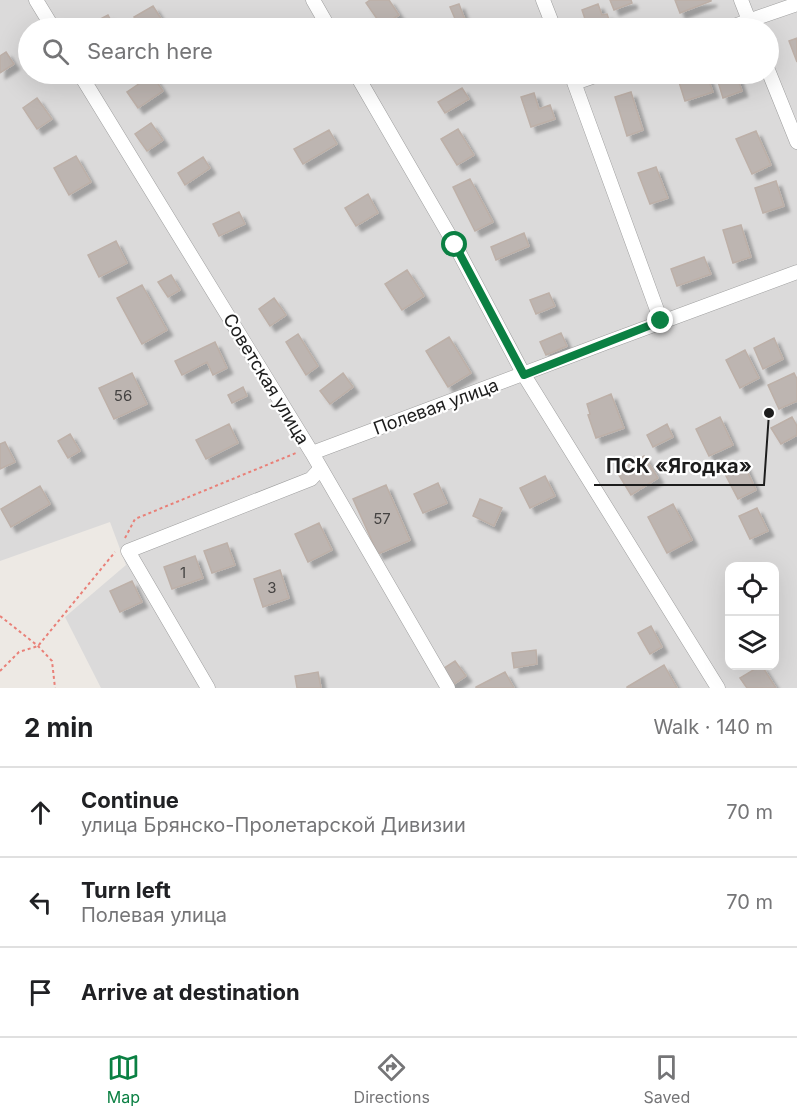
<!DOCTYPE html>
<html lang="en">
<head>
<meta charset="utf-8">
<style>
	body { margin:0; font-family:Inter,sans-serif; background:#f2f2f2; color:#202124 }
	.controls { position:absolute; right:18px; bottom:18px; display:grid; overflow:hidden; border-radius:12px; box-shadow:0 6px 24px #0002 }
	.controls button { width:54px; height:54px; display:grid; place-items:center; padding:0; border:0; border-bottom:2px solid #e0e0e0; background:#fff; color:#202124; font:30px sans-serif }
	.stop { position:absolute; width:18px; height:18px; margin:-14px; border:4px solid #0b8043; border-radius:50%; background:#fff }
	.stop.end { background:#0b8043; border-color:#fff; box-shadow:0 2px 6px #0008 }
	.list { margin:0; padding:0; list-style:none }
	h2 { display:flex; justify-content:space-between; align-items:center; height:78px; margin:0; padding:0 24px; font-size:26px }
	h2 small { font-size:20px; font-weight:400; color:#757577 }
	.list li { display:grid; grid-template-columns:39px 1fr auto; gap:18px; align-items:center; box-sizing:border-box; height:90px; padding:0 24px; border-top:2px solid #e0e0e0 }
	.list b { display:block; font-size:22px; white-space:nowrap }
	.list p { margin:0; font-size:20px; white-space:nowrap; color:#757577 }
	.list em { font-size:20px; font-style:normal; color:#757577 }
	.icon { flex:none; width:33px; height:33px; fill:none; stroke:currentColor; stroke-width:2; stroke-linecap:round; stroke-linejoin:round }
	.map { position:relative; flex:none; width:797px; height:688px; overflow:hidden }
	.search { position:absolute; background:#fff; box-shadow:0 6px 24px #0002; left:18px; right:18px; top:18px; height:66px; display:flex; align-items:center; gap:15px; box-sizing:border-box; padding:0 21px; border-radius:33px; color:#757577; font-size:22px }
	.sheet { height:348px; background:#fff }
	nav { display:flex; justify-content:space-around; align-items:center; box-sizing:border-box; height:84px; border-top:2px solid #e0e0e0; background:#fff; font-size:16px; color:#757577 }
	nav a { display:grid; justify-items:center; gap:3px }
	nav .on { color:#0b8043 }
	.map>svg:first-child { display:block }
	.residential { fill:#dbdada; fill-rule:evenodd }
	.building { fill:#bdb5b1; stroke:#bdb0a8; stroke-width:1.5; filter:url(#shadow) }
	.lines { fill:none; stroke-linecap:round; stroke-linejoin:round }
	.minor-casing { stroke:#9e9e9e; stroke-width:15 }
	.path { stroke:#e98078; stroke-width:2; stroke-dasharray:3 3; stroke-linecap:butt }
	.minor { stroke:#fff; stroke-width:14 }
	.route { stroke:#0b8043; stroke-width:8 }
	.labels { text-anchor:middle; stroke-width:4.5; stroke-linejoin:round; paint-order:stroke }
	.number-label { font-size:15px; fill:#454342 }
	.street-label { font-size:18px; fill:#1d1d1d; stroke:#fff }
	.leader { fill:none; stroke:#1d1d1d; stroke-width:2 }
	.callout-dot { fill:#1d1d1d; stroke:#fff; stroke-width:2 }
	.callout-label { font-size:20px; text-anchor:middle; font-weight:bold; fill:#1d1d1d; stroke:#fff; stroke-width:4.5; stroke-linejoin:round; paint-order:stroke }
</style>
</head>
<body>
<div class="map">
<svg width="797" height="688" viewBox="0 0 797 688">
	<defs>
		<filter id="shadow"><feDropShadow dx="5.5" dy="5.5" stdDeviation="1.5" flood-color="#0004"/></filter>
	</defs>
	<rect width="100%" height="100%" fill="#ede9e4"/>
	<path class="residential" d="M0,0H797V688H101L65,617L126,565L110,522L0,561ZM28,28H768V74H28ZM730,566H774V666H730Z"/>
	<path class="building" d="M370,0H389L399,15L382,26L366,3Z
		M610,0H631L632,3L614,10Z
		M675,0H711V1L680,13Z
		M459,4L467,25L459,28L450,7Z
		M598,4L602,15L607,14L612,28H588L582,10Z
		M153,6L167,28H141L134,17Z
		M108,15L115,28H83Z
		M255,19L258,28H224L223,26Z
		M797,38V62L789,41Z
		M6,52L14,64L0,73V56Z
		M695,74H706L713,92L685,101L678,79Z
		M721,74H736L742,91L723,98L716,75Z
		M152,75L163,91L138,108L127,92Z
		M462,88L469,99L445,113L438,102Z
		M631,92L643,130L627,136L615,97Z
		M534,93L539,109L550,105L555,119L531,127L521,97Z
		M37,98L52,119L37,129L23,108Z
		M151,123L163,140L147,151L135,134Z
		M458,129L474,155L457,165L441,139Z
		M329,130L337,144L303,164L294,149Z
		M756,131L771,165L752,174L736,139Z
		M76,156L91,182L69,195L54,168Z
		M203,157L210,168L185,185L178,173Z
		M656,167L668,198L650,204L638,173Z
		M470,179L493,222L475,231L453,187Z
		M776,181L784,206L763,213L755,188Z
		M368,194L378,213L356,226L345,208Z
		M239,212L245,224L219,236L213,224Z
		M741,225L751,257L733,263L723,230Z
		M524,233L529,246L496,260L491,247Z
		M116,241L127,263L99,277L88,255Z
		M704,257L711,274L677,286L671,269Z
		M407,270L424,296L402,310L385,284Z
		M171,275L180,290L168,297L158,282Z
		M142,285L167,330L142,344L117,298Z
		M549,293L555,306L536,314L530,300Z
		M274,298L286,315L270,326L259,309Z
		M561,333L567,346L546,355L540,342Z
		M298,334L318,366L306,375L286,342Z
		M449,337L471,373L448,387L426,351Z
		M774,338L783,359L763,369L754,348Z
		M215,342L227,368L213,375L207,362L182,375L175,361Z
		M745,350L759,378L740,388L726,360Z
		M132,373L147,404L114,419L99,388Z
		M343,373L353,387L330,404L320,391Z
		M794,373L797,379V401L779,409L768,385Z
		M243,387L247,396L232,403L228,395Z
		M611,394L624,428L596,438L588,415L590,414L587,404Z
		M720,417L733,445L709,456L696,429Z
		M792,417L797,426V435L781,444L771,428Z
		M229,424L238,443L206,459L196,440Z
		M667,424L673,437L653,447L647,435Z
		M70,434L80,451L68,458L58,441Z
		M5,442L15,462L0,469V444Z
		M644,456L658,478L631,495L617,472Z
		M743,462L756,490L738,499L724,472Z
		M545,476L555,496L530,508L520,488Z
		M438,483L447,503L423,513L414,494Z
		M386,485L410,540L378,554L353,499Z
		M40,486L50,504L11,527L1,509Z
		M480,499L502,508L494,526L473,516Z
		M673,504L692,540L667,553L648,517Z
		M757,508L768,531L750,539L739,516Z
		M319,523L332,550L308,562L295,534Z
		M227,543L235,565L212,573L204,551Z
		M195,556L203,578L172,589L164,567Z
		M280,570L289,598L263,607L254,579Z
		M132,581L142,602L120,612L110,591Z
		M651,626L662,647L650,654L638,633Z
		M536,650L537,664L514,668L512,653Z
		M455,661L466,676L451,686L441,670Z
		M664,665L677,688H627V687Z
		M760,666H762L776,688H747L740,678Z
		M318,672L321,688H297L295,676Z
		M505,672L514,688H476V687Z"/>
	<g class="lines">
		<g class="minor-casing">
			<path id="minor" d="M36,0L53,28
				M313,0L329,28
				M543,0L554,28
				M741,0L752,28
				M728,28L797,4
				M768,70L797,142
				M80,74L312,453L448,688
				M356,74L455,245L524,375L718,688
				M571,74L661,321
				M575,83L601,74
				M312,453C473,393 635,331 797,272
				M208,688L128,551L311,479L320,469"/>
		</g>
		<path class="path" d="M125,538L135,519L296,453
			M0,616L38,646L52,661L55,688
			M0,671L19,652L38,646L115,552"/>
		<use href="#minor" class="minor"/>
	</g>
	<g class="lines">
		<path class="route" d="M455,245L524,375L661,321"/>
	</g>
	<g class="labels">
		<g class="number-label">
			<text x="123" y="401">56</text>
			<text x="382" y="524">57</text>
			<text x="183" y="578">1</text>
			<text x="272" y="593">3</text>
		</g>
		<g class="street-label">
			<text transform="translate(266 379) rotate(59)" y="6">Советская улица</text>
			<text transform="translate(436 407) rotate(-20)" y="6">Полевая улица</text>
		</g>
	</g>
	<path class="leader" d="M769 413L764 485H594"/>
	<circle class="callout-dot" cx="769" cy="413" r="6"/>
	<g class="callout-label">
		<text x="679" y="473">ПСК «Ягодка»</text>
	</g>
</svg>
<div class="controls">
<button><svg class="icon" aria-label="locate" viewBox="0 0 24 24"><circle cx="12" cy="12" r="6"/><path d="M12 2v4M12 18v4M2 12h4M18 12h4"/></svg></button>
<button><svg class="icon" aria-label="layers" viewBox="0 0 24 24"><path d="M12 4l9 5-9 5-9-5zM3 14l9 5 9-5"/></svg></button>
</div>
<div class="stop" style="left:455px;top:245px"></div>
<div class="stop end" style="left:661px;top:321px"></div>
<div class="search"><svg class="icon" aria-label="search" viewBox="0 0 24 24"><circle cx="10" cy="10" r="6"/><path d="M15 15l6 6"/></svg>Search here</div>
</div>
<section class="sheet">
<h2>2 min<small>Walk · 140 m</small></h2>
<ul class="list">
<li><svg class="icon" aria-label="ahead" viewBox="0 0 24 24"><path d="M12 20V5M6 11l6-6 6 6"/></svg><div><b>Continue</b><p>улица Брянско-Пролетарской Дивизии</p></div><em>70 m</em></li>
<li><svg class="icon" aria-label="left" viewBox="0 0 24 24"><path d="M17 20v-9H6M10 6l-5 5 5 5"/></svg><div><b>Turn left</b><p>Полевая улица</p></div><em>70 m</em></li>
<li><svg class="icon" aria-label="arrive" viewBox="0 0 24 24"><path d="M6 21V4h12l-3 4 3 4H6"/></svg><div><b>Arrive at destination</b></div></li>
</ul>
</section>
<nav>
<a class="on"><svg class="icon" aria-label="map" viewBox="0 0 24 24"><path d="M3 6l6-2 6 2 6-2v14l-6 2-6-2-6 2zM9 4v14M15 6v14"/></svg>Map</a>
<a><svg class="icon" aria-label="directions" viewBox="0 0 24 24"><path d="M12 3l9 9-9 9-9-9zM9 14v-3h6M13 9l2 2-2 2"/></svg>Directions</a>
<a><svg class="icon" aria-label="saved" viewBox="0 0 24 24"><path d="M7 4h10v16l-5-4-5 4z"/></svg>Saved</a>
</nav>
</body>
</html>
